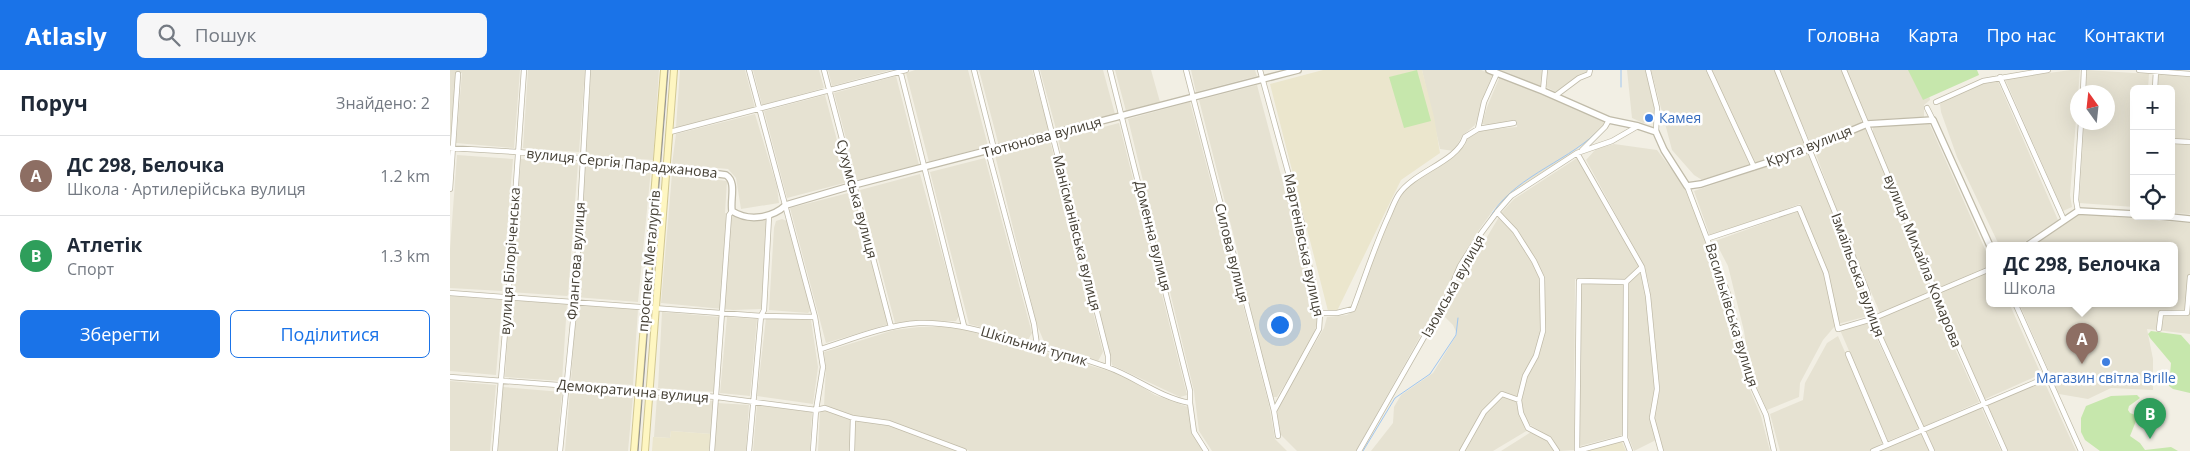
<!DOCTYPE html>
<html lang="uk">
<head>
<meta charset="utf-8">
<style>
	body { margin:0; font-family:"Open Sans",sans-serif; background:#f6f6f7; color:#1f2937 }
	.controls { position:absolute; right:15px; top:15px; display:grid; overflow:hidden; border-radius:8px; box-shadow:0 5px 20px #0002 }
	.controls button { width:45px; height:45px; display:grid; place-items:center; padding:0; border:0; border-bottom:1px solid #e0e1e3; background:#fff; color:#1f2937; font:25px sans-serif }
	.compass { position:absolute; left:1620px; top:15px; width:45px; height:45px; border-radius:50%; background:#fff; box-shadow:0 5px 20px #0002; rotate:345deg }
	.you { position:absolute; left:829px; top:254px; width:18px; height:18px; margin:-12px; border:4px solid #fff; border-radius:50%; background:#1a73e8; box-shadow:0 0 0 8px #1a73e833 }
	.badge { display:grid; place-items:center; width:32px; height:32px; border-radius:50%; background:#1a73e8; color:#fff; font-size:16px; font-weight:700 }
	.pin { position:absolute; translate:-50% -41px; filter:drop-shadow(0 1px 2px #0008) }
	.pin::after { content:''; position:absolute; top:26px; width:18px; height:15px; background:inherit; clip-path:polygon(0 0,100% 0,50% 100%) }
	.popup { position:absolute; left:1536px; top:172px; width:192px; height:65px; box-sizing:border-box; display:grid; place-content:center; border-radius:8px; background:#fff; filter:drop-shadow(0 1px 4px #0005); font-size:16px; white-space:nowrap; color:#747a83 }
	.popup b { font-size:19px; color:#1f2937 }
	.popup::after { content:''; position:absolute; left:50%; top:100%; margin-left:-10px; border:10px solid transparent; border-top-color:#fff }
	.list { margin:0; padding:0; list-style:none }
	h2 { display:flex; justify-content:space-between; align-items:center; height:65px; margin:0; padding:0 20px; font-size:21px }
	h2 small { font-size:16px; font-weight:400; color:#747a83 }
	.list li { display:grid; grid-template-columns:32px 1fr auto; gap:15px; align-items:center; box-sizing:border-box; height:80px; padding:0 20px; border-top:1px solid #e0e1e3 }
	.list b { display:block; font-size:19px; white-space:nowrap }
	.list p { margin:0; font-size:16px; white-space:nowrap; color:#747a83 }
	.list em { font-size:16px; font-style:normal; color:#747a83 }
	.actions { display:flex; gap:10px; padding:15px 20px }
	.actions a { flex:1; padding:11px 0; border:1px solid #1a73e8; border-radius:8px; text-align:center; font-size:18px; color:#1a73e8 }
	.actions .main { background:#1a73e8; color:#fff }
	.icon { flex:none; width:28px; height:28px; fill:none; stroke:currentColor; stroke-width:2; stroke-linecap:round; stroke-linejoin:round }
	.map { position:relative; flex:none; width:1740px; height:381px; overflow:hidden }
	header { display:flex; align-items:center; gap:30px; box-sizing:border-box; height:70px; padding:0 25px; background:#1a73e8; color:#fff }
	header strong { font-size:24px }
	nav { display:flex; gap:28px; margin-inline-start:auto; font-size:18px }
	.search { width:350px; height:45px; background:#f6f6f7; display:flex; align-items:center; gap:12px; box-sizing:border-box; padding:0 18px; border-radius:8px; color:#747a83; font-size:19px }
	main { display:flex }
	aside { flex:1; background:#fff }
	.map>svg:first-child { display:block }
	.residential { fill:#e6e2d2 }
	.education { fill:#ebe6cd }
	.green { fill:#c6e7ac }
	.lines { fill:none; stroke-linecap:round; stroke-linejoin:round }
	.stream { stroke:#9fc6f0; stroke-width:1 }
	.minor-casing { stroke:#c0bba9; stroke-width:6 }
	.tertiary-casing { stroke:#c0bba9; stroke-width:8 }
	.secondary-casing { stroke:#d2c893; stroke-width:8 }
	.minor { stroke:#fff; stroke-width:4.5 }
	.tertiary { stroke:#fff; stroke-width:5.5 }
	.secondary { stroke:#fef6c1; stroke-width:6 }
	.tram { stroke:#949494; stroke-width:1 }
	.shop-dot { fill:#3f7fe0; stroke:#fff; stroke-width:2 }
	.labels { text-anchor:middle; stroke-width:5; stroke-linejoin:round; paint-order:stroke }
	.shop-label { font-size:14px; fill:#366cbe; stroke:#fff; text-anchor:start }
	.street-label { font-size:14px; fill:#443f34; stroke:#fff }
</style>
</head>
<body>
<header>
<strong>Atlasly</strong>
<div class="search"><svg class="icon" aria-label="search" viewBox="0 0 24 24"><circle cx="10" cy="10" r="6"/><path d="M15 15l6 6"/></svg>Пошук</div>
<nav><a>Головна</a><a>Карта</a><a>Про нас</a><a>Контакти</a></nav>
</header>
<main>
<aside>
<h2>Поруч<small>Знайдено: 2</small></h2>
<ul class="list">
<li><span class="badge" style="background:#8d6e63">A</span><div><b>ДС 298, Белочка</b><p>Школа · Артилерійська вулиця</p></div><em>1.2 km</em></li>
<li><span class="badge" style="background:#2e9e5b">B</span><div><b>Атлетік</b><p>Спорт</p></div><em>1.3 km</em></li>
</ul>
<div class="actions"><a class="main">Зберегти</a><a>Поділитися</a></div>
</aside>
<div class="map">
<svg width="1740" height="381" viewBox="0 0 1740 381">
	<rect width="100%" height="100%" fill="#f2efe4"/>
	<path class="residential" d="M0,0H70L64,78L6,73L12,3L7,2L0,73Z
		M78,0H135L129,82L73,78Z
		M141,0H209L203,90L136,85Z
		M230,0H295L305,38L232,58L226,57Z
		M303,0H369L374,18L312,35Z
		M378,0H441L382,16Z
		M465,0H518L538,76L479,92L456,3Z
		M529,0H582L599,60L549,76Z
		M590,0H653L665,44L606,59Z
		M665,0H701L710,32L676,41Z
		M741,0H805L807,6L746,22Z
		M972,0H1031L1044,5L1025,55L1012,66L1004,81L990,79Z
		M1048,0H1093L1092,17Z
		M1098,0H1138V2L1106,22L1096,17Z
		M1177,0H1195L1204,35L1205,48L1202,51L1193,53L1182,48Z
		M1201,0H1257L1300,94L1252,110L1244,105L1222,80Z
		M1261,0H1325L1357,75L1305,93L1304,91Z
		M1329,0H1391L1412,49L1411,53L1362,72L1359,70Z
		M1396,0H1475L1480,30L1474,35V47L1416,50Z
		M1621,0H1630L1620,125L1622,137L1613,141L1555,9Z
		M1637,0L1699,4L1698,19H1684V137L1629,133L1634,53L1658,52V22H1636Z
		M1707,4L1740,7V144L1721,143V19H1706Z
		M446,6L469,95L407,110L384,23Z
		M1050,6L1149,46L1156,52L1147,63L1124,82L1060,124L1044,139L1026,164L1008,195L994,224L906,381H847L830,364L827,339L874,258L877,247L897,245L904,240L940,147L951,126L963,112L1005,85L1015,75L1018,68L1032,60L1067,57V51L1040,55L1032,54L1037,37Z
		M1547,9L1608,150L1570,175H1549L1507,87L1491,42L1490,34L1497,29L1533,13Z
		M807,15L869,248L860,274L827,327H822L803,256L787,179L749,30Z
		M375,25L398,112L337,128L314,41Z
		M740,32L819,335L825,369L837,381H762L749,361L744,321L678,49Z
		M305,44L327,117L329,133L291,139L286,108L278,99L222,94L226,64Z
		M669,53L737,325L730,327L662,295L608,69Z
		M1479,53L1539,188V196L1486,219L1423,64V56Z
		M1415,57L1477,207L1479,222L1430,243L1391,152L1364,79Z
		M600,71L653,282L648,291L595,274L587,255L545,85Z
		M1164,74L1207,80L1235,117L1277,224L1294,306L1311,346L1320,381H1214L1204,348L1210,319L1199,214L1194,196L1136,90L1146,79Z
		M1360,82L1415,221L1418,246L1388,254L1378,202L1350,134L1260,166L1244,121Z
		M7,85L63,89L52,221L0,218V179Z
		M535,88L582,263L578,270L519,254L480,102Z
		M1127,88L1190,196L1175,209H1125L1124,380L1110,381L1102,368L1077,353L1071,332L1077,308L1088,288L1095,261V207L1067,160L1051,143L1064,129Z
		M71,89L128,93L118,225L117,226L60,222Z
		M135,93L201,99L188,232L125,227Z
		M222,104L277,111L275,143L290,148L317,149L319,158L311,239L283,240L211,233Z
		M470,104L509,246L506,251L445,253L410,120Z
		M402,122L439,254L376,273L340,138Z
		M1348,141L1374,204L1385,256L1373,270L1350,313L1349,327L1317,340L1300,302L1294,261L1278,196L1265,171Z
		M1629,144L1740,153V264L1697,259L1703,289V320L1661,318L1638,329L1609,324L1569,233H1724V175H1585Z
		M1049,147L1064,163L1084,192L1091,208V259L1085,285L1068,327L1052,322L1049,324L1033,341L1010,381H921L943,353L944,337L951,325L983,303L1007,264L1003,255L993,245L1010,207H1013Z
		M332,149L337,151L361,240L358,243L319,240L324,158L326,151Z
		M1539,200L1540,233H1559L1591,304L1533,330L1486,224Z
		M1187,204H1191L1196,227L1205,319L1200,349L1206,370L1184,381L1178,366V211Z
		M1131,213H1174L1173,365L1130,376Z
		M0,226L52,230L46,305L0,301Z
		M1481,226L1529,332L1473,357L1423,250Z
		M60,230L117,234L112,311L55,307Z
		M126,235L188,239L183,315L121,311Z
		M212,242L270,247L265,322L208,318Z
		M277,247L307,249L300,326L270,323Z
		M316,248L361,250L368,297L363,334L307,326Z
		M1419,252L1469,358L1438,371L1390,260Z
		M469,257H493L516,260L673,305L705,325L738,337L742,364L753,381H520L465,360L438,353L404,347L374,336L376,296L374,282L444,260Z
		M1388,266L1434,372L1420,381H1330L1320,344L1353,330L1355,313L1377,273Z
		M1593,309L1626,381H1557L1535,335Z
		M0,311L46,315L40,381H0Z
		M53,317L112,322L107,381H48Z
		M120,320L183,326L178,381H115Z
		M1052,326L1067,331L1069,344L1078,360L1043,381H1014L1036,343Z
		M207,327L264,331L261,364L221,361L220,368L204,367Z
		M268,333L299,335L296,381H264Z
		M307,335L362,342L360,381H303Z
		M1530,335L1551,381H1485L1476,361Z
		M377,340L394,348L439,355L506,381H368L370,341Z
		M1081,362L1097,369L1105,381H1051Z
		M1471,362L1479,381H1428Z"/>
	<path class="education" d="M873,0H972L984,47L990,83L951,110L887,241H878L820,14Z
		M221,361L261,364L259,381H202L203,367L220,368Z
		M1170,372H1172L1176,381H1131Z"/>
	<path class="green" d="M967,0L981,51L954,58L939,7Z
		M1458,0H1527L1529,5L1473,30Z
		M1701,261L1731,265L1740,275V323L1723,319L1719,316L1721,293L1700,268L1698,264Z
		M1687,325L1690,328L1679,336L1678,340L1680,343L1688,346L1680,366L1690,373L1695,380L1721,377L1728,381H1650L1635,370L1631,362V348L1636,336L1661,326Z"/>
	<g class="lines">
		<path class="stream" d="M1171,0V17
			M1039,149C1061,108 1113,94 1146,63
			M913,381L945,328L980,304L1006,265L1008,248"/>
		<g class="minor-casing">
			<path id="minor" d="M299,0L365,247L373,297L366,340L363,381
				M374,0L441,257
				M450,0L514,256
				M524,0L544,79
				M586,0L658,286V297
				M660,0L740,321V333
				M736,0L824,341L828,366
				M810,0L852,153L851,156L853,168L870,243L869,259L824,341
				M1198,0L1207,38L1206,62
				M1259,0L1304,97
				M1327,0L1417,221L1422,249L1482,381
				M1394,0L1479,204L1485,223L1555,381
				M1689,0L1740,4
				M1550,7L1614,150
				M1705,19L1706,0
				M1093,21L1095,0
				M1633,22L1634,0
				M1105,26L1129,8L1139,4L1140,0
				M1486,32L1533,11L1598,0
				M1477,38L1483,50
				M1028,59L1064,53
				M220,62L456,0
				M1721,71L1740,72
				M0,78L68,82L217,97
				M1132,80L1155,57L1159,50
				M538,81L584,254L587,275
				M1127,83L1192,197L1198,226L1207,319L1202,348L1211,381
				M1237,116L1278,224L1298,306L1316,345L1324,381
				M0,119L8,4
				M1628,141L1626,130L1631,52
				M1047,142L1065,161L1084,191L1092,208L1093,261L1086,286L1075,306L1069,330L1071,343L1078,358L1099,369L1107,381
				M1259,168L1349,138L1376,203L1388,259L1422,249L1540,199
				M1176,212L1175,368L1180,381
				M0,223L311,246L365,247
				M1565,233L1631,381
				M870,243H887L903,239C915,207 925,175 939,145C942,138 945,130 949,124C965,101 1007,92 1015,67L1028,59L1034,32L1047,3
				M1709,259L1711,243H1737L1740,207
				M371,279C402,269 436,255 469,253C502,252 531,261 562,269C594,277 626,286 657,297C686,307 708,327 740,333L744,362L756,381
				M1398,284L1436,374
				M0,307L267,327L366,340L375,338L403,348L439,353L514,381
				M45,381L58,227L74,0
				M110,381L125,232L138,0
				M262,381L279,145L282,141
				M299,381L311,246L314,240L319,146
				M402,381L403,348
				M909,381L997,227L1010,196L1029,166L1047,142L1061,126L1127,83L1162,71L1188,56
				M1012,381L1034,342L1052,324L1069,330
				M1127,381L1129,211L1176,212L1192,197
				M1127,381L1175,368
				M1423,381L1598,307"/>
		</g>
		<g class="tertiary-casing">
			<path id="tertiary" d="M1039,0L1093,21L1159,50L1188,56L1206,62L1214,80L1237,116L1251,114L1353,81L1417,54L1483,50L1540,176
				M217,97L276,105C287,112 280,129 282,141C299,152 322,148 336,135L404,115L848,0
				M1710,146L1740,149
				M1578,175L1628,141L1684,144"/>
		</g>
		<g class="secondary-casing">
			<path id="secondary" d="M184,381L214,0
				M195,381L224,0"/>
		</g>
		<use href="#minor" class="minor"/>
		<use href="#tertiary" class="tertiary"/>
		<use href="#secondary" class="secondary"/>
		<path class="tram" d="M188,381L218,0"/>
	</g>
	<g class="shop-dot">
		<circle cx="1199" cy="48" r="5"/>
		<circle cx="1656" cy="292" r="5"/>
	</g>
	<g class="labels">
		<g class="shop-label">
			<text x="1209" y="53">Камея</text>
			<text x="1656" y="313" text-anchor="middle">Магазин світла Brille</text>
		</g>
		<g class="street-label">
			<text transform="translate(592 67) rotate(-15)" y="5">Тютюнова вулиця</text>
			<text transform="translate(1359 76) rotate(-21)" y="5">Крута вулиця</text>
			<text transform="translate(172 93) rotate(6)" y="5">вулиця Сергія Параджанова</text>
			<text transform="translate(407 129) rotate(75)" y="5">Сухумська вулиця</text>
			<text transform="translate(627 163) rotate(76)" y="5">Манісманівська вулиця</text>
			<text transform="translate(703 166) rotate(76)" y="5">Доменна вулиця</text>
			<text transform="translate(854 175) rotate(78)" y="5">Мартенівська вулиця</text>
			<text transform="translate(782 183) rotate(76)" y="5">Силова вулиця</text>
			<text transform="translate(60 191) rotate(-86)" y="5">вулиця Білоріченська</text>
			<text transform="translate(126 191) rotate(-86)" y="5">Флангова вулиця</text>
			<text transform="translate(199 191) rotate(-85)" y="5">проспект Металургів</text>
			<text transform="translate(1473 191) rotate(68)" y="5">вулиця Михайла Комарова</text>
			<text transform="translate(1408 205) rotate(70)" y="5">Ізмаїльська вулиця</text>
			<text transform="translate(1003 216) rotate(-61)" y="5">Ізюмська вулиця</text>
			<text transform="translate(1282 245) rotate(73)" y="5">Васильківська вулиця</text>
			<text transform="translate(584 276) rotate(16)" y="5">Шкільний тупик</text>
			<text transform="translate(183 321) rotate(5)" y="5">Демократична вулиця</text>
		</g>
	</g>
</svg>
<div class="controls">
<button>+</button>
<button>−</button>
<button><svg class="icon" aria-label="locate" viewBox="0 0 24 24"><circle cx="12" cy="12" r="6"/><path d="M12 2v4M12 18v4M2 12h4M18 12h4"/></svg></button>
</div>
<svg class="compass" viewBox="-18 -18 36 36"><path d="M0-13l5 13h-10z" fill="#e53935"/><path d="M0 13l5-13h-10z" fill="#747a83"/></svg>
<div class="you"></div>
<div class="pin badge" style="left:1632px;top:294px;background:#8d6e63">A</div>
<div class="popup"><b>ДС 298, Белочка</b>Школа</div>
<div class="pin badge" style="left:1700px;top:369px;background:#2e9e5b">B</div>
</div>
</main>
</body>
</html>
